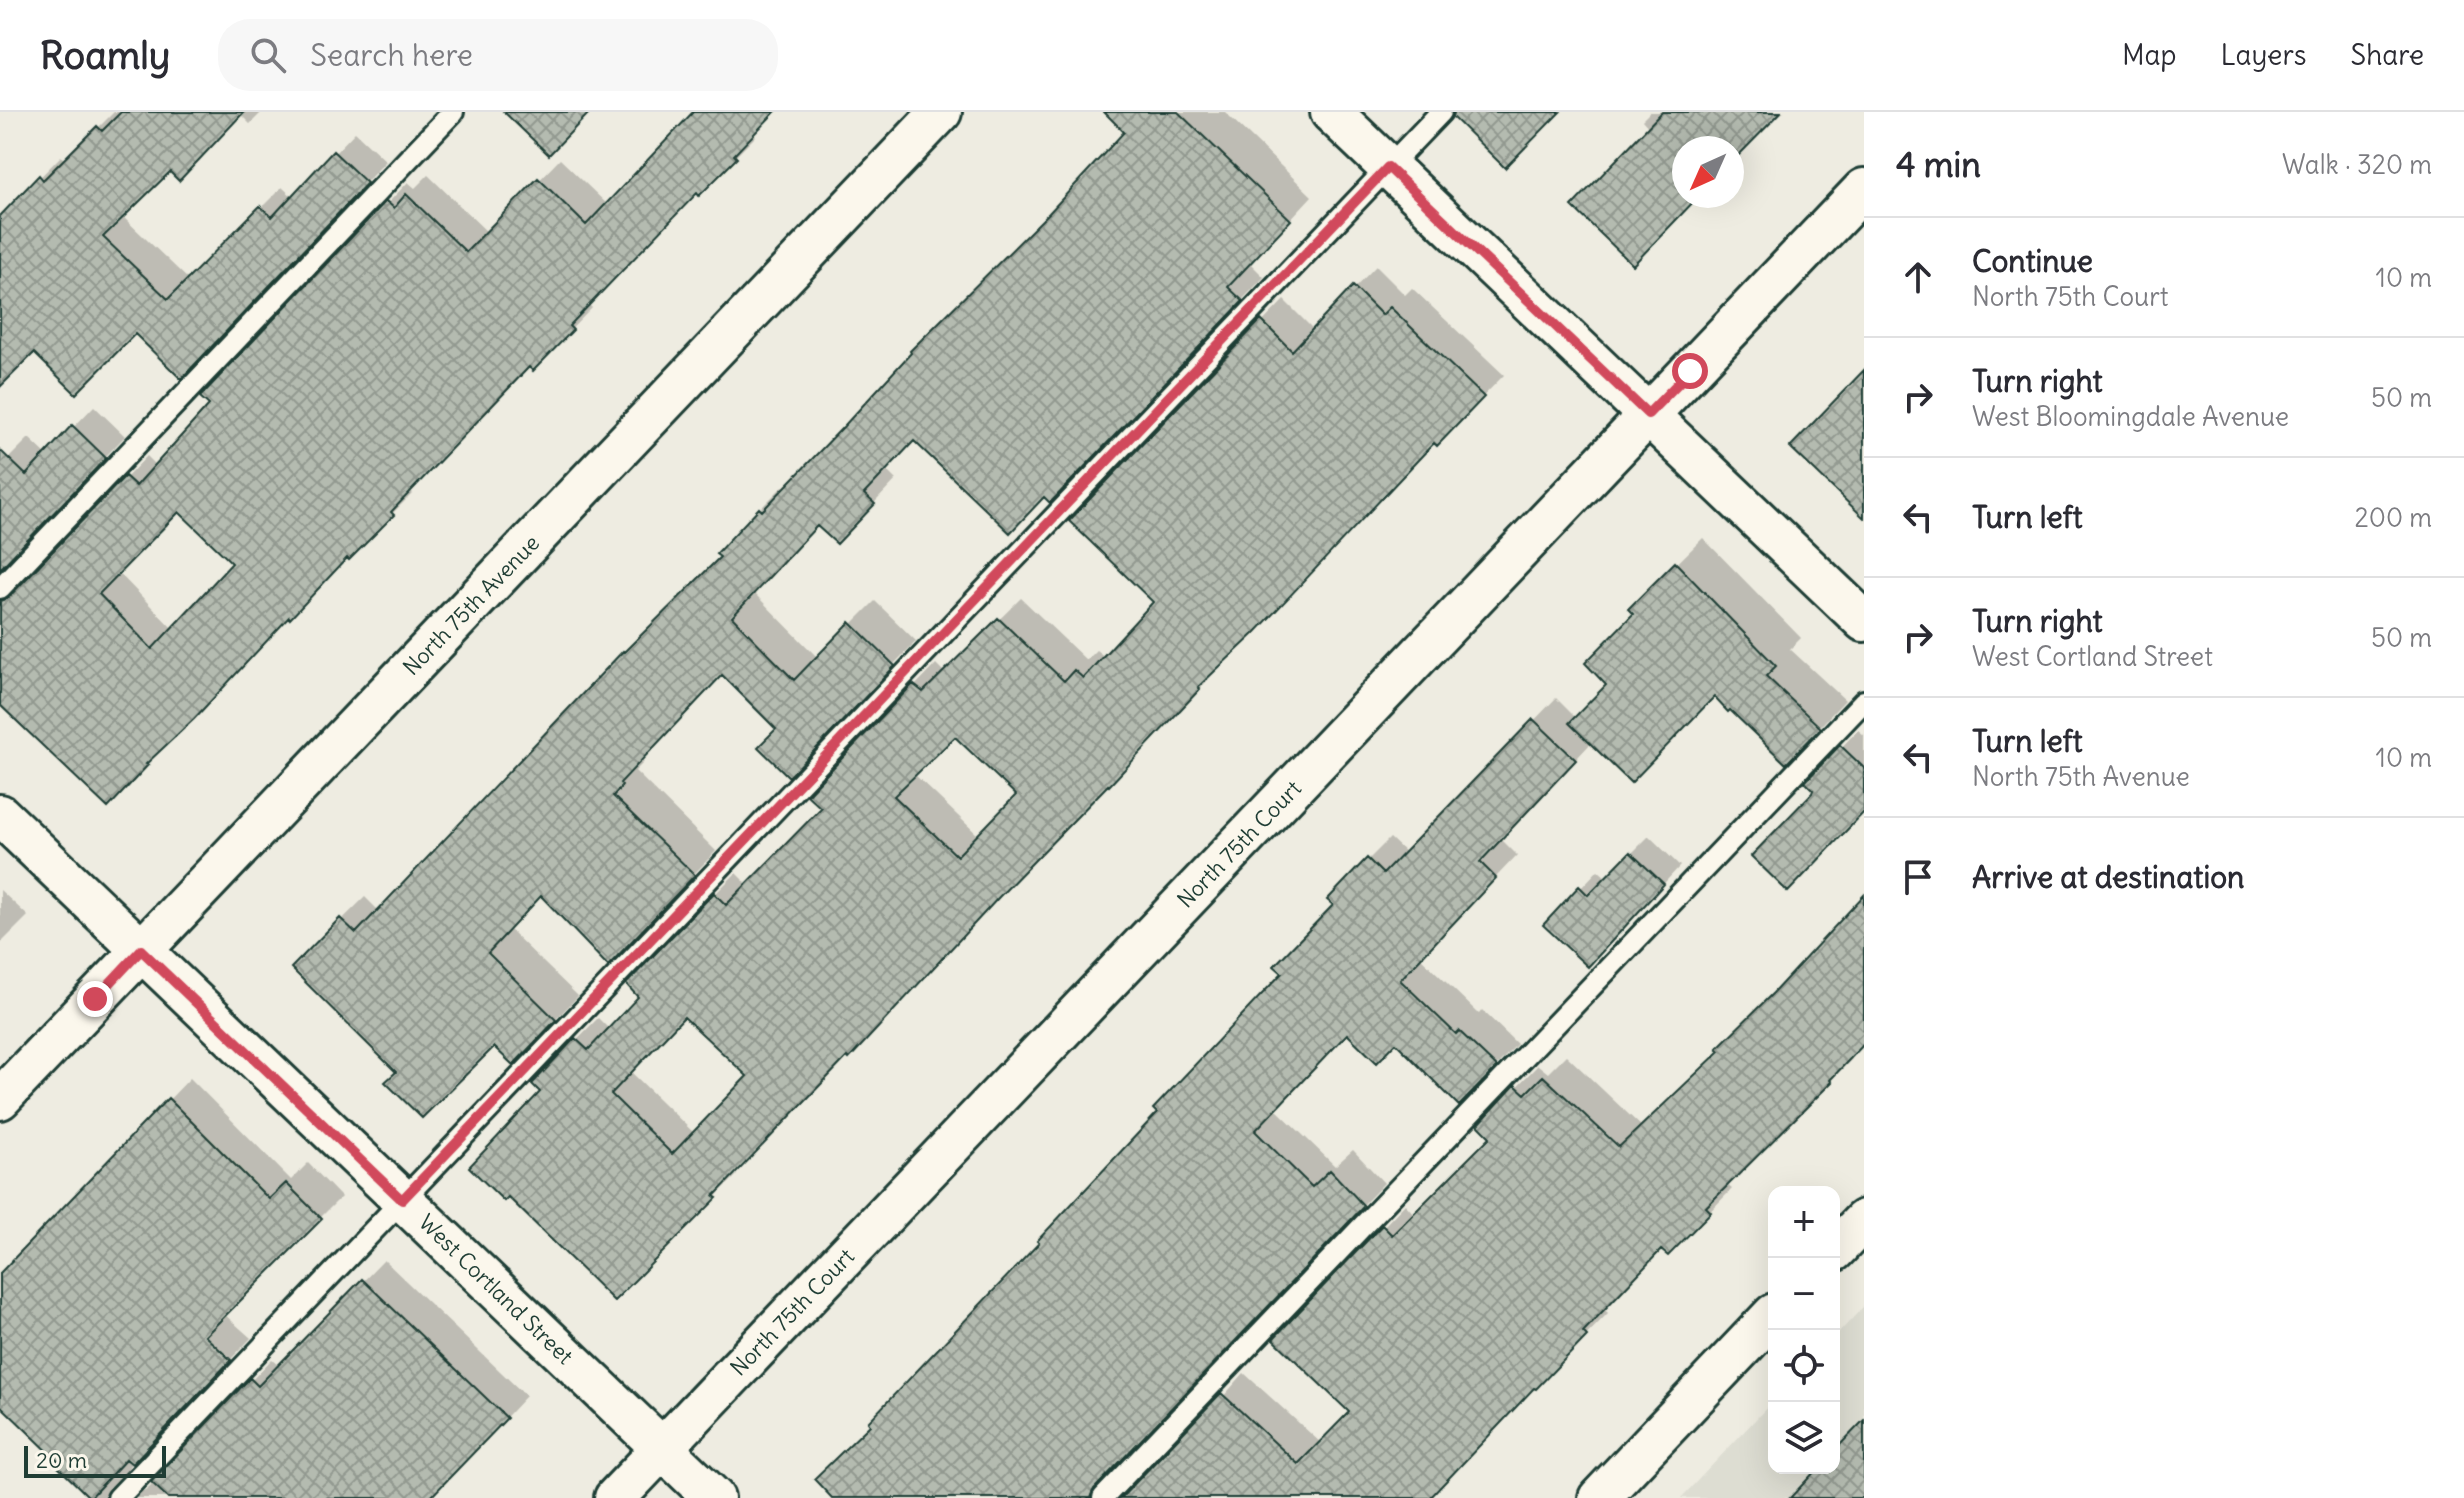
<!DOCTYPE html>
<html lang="en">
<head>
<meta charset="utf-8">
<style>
	body { margin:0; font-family:Delius,sans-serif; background:#f7f7f7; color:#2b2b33 }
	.controls { position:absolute; right:24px; bottom:24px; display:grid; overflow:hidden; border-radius:16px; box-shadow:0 8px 32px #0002 }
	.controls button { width:72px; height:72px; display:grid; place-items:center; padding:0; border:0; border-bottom:2px solid #e1e1e2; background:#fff; color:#2b2b33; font:40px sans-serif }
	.compass { position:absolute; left:1672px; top:24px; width:72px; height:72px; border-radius:50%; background:#fff; box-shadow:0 8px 32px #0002; rotate:225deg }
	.scale { position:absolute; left:24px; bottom:20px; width:142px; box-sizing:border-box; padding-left:8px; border:4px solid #1f3d34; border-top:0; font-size:22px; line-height:28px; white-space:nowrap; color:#1f3d34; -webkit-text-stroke:6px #fbf7ec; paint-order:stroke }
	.stop { position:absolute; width:24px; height:24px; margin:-18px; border:6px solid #d1495b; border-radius:50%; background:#fff }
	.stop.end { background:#d1495b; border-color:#fff; box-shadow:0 2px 8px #0008 }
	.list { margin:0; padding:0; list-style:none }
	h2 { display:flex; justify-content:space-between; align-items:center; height:104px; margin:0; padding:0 32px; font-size:34px }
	h2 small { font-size:26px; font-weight:400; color:#7c7c81 }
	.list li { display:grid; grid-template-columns:52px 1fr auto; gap:24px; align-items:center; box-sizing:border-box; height:120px; padding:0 32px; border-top:2px solid #e1e1e2 }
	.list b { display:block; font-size:30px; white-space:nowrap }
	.list p { margin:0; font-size:26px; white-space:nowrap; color:#7c7c81 }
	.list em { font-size:26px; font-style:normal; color:#7c7c81 }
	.icon { flex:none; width:44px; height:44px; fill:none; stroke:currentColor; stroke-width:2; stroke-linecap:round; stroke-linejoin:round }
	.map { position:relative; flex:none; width:1864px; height:1386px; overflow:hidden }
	header { display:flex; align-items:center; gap:48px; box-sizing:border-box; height:112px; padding:0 40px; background:#fff; border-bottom:2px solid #e1e1e2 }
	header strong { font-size:38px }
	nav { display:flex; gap:44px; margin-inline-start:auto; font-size:28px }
	.search { width:560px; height:72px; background:#f7f7f7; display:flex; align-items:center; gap:20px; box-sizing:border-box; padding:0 28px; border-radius:32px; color:#7c7c81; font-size:30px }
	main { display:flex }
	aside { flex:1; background:#fff }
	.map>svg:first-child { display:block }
	.built { fill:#ddddd2 }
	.shadow { fill:#0003; fill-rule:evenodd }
	.building { fill:url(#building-cross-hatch); stroke:#1f3d34; stroke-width:2; fill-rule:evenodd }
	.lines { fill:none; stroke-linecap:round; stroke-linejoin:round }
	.service-casing { stroke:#1f3d34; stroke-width:26 }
	.minor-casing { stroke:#1f3d34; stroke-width:46 }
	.service { stroke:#fbf7ec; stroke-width:20 }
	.minor { stroke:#fbf7ec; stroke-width:40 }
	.route { stroke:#d1495b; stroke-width:10 }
	.labels { text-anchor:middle; stroke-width:8; stroke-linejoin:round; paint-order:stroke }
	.street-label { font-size:22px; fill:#1f3d34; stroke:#fbf7ec }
</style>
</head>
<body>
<header>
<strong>Roamly</strong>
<div class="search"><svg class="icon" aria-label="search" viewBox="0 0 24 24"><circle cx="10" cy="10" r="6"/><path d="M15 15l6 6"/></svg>Search here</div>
<nav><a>Map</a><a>Layers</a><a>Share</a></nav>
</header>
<main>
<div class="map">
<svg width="1864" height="1386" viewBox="0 0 1864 1386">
	<defs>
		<pattern id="building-cross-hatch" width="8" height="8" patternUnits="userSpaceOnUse" patternTransform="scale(2)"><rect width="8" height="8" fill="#b4bbb0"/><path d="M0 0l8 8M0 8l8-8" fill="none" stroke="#929990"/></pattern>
	</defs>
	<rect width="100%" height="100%" fill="#eeece1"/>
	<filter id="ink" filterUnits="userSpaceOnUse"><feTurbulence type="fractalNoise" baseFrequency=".0125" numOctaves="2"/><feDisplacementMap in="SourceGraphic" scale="16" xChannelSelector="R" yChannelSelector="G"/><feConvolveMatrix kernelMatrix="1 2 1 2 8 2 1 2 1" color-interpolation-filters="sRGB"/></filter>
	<g filter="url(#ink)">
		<path class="built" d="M1864,1194V1386H1681L1774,1288V1356H1834V1226Z"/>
		<path class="shadow" d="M114,0H262L250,12L240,2L170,57L122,104L189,168L282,75L293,85L355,20L386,49L202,243L135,219L34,238L0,273V106L61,44L65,49Z
			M697,0H773L753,21L756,24L699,81L697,79L588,192L592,196L533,256L529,252L410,378L413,381L290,503L129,672L0,591V355L29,326L47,343L94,294L125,324L11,444L7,458L17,469L31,465L147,344L157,354L212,293L203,285L408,70L415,76L428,63L488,121L560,47L608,93ZM179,398L235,451L173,517L118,460Z
			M1143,0H1225L1312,84L1250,151L1264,165L1073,365L1045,383L914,327L885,357L896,368L859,407L818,412L754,481L818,546L875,489L916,529L811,639L779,617L723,561L641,647L644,650L635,659L716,739L631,828L542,782L509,817L578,884L536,928L494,932L399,960L293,856L365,785L379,799L624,540L723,445L719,442L760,397L783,374L786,377L1052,101Z
			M1650,0H1783L1753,30L1751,28L1732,47V36H1684V84H1696L1654,129L1649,16L1642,8Z
			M1376,154L1405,183L1412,176L1504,263L1458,310L1435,329L1218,553L1220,555L1131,650L1108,670L734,1061L737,1063L614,1186L508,1082L543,980L534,971L598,906L610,918L641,885L715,782L736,761L748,773L823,696L810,683L936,552L945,561L1021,486L1086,548L1096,538L1105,545L1155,490L1071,409L1284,188L1314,218ZM955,622L1019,683L979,724L914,662ZM685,902L750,964L695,1022L630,959Z
			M1703,426L1801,526L1790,537L1845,588L1812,623L1714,583L1592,630L1501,727L1517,743L1420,845L1479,902L1482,898L1517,932L1481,970L1397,929L1347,920L1275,996L1335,1054L1353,1038L1384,1071L1083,1386H834L873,1312L1042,1131L1285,861L1368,748L1390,726L1406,741L1556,586L1576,606L1609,572L1636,502L1631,497Z
			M1858,618L1864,623V698L1816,678L1808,670Z
			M1649,724L1680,754L1605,835L1546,813L1598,758L1607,766Z
			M0,778L28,804L0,832Z
			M1864,787V930L1850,945L1852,947L1726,1072L1732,1077L1668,1142L1662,1136L1604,1197L1608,1201L1428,1386H1134L1244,1261L1321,1331L1352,1300L1276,1227L1405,1092L1415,1103L1493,1025L1480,1012L1538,953L1548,961L1566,943L1642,1015L1722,939Z
			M190,966L291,1068L308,1051L341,1085L224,1202L251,1226L129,1354L125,1367L130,1376L143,1379L149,1376L272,1247L280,1254L384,1148L526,1284L430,1386H93L61,1355L64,1352L0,1290V1163Z"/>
		<path class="building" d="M121,0H244L179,69L170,60L103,125L168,187L260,94L272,105L333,39L367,71L181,267L135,222L76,282L34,241L0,275V104L39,63L43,68L97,14L102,19Z
			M504,0H590L549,43Z
			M693,0H775L734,43L737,46L699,84L697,81L569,214L573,218L533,259L529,255L391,400L394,403L349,448L347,446L290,507L289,505L194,607L146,652L148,653L108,696L0,593V489L9,485L125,364L136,374L209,293L200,285L386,89L394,96L406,82L466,140L538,66L586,113ZM179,400L232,451L152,537L99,482Z
			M1104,0H1178L1291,108L1228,175L1243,189L1050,391L1044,385L1010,421L914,329L864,382L875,392L837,432L817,414L732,505L794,568L850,510L895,554L789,665L758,635L776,617L722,563L620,671L622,674L613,684L695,763L608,854L541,784L488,841L556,908L513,953L494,935L422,1006L385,970L396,960L291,856L340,806L356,821L623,539L624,540L720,445L716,442L759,396L762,399L844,314L911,241L910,239L1049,101L1124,20Z
			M1454,0H1560L1505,56L1453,5Z
			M1662,0H1781L1732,50V36H1684V84H1699L1633,153L1572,94Z
			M1353,174L1382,203L1390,195L1484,285L1437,334L1434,331L1255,521L1198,575L1200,577L1109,674L1108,673L999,785L849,947L847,945L714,1084L717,1086L614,1189L508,1085L504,1089L469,1055L540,980L532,972L575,926L588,938L638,885L626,872L714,781L726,793L821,696L807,683L913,572L923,580L998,506L1064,569L1074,558L1083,566L1153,490L1069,409L1261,208L1292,239ZM955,625L1016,683L957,744L894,684ZM684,905L747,964L672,1042L611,982Z
			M1864,258V406L1790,335Z
			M72,313L106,346L0,457V338L26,363Z
			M1675,450L1776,554L1766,564L1821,616L1786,652L1730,598L1728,600L1714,585L1631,671L1569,611L1606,573L1585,551L1633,502L1628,497Z
			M1533,607L1576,648L1480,750L1496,766L1400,868L1456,922L1459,919L1497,955L1459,994L1396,931L1377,951L1347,922L1255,1019L1312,1075L1330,1058L1364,1094L1094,1377L1090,1386H832L814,1367L870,1313L868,1310L1039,1131L1037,1129L1157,1001L1153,997L1282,861L1274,854L1333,793L1327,788L1367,746L1383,762Z
			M1840,633L1864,656V700L1788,780L1751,744L1812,681L1813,678L1805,670Z
			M1630,740L1664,772L1588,855L1543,813L1579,774L1588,783Z
			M1864,783V932L1830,968L1832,970L1706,1095L1711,1100L1668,1144L1661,1138L1583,1220L1587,1224L1536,1277L1534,1276L1430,1386H1121L1221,1281L1298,1352L1349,1300L1273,1227L1382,1113L1392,1123L1490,1025L1478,1013L1515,973L1525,982L1543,964L1619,1035L1720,939L1717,936L1773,881Z
			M168,986L269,1087L286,1071L322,1107L205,1224L231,1248L132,1352L126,1347L90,1386L58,1355L61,1352L0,1293V1161Z
			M362,1167L507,1306L430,1386H168L151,1370L250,1266L258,1274Z
			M1864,1308V1386H1790L1818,1356H1834V1339Z"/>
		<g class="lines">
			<g class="service-casing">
				<path id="service" d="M0,476L453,0
					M118,1386L1441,0
					M1103,1386L1864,589"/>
			</g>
			<g class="minor-casing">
				<path id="minor" d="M1331,0L1864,509
					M0,703L714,1386
					M0,987L941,0
					M1834,1139L1864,1108
					M615,1386L1864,77
					M1599,1386L1774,1202"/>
			</g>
			<use href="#service" class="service"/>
			<use href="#minor" class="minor"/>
		</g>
	</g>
	<g class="lines" filter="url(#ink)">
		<path class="route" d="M95,887L141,838L402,1088L1388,55L1648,302L1690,259"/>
	</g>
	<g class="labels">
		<g class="street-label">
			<text transform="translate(471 493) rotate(-46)" y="8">North 75th Avenue</text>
			<text transform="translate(1239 732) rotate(-46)" y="8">North 75th Court</text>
			<text transform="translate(496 1177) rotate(44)" y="8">West Cortland Street</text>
			<text transform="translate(792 1200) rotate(-46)" y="8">North 75th Court</text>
		</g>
	</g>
</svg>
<div class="controls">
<button>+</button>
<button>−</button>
<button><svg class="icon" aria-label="locate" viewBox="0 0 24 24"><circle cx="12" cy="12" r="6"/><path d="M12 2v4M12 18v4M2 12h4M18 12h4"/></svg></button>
<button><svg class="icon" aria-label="layers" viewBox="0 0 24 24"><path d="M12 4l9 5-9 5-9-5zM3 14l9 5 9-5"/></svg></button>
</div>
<svg class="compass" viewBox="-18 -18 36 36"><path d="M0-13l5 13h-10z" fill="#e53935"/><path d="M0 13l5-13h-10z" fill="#7c7c81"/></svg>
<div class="scale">20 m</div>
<div class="stop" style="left:1690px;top:259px"></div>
<div class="stop end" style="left:95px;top:887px"></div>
</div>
<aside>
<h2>4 min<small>Walk · 320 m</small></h2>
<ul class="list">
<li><svg class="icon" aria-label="ahead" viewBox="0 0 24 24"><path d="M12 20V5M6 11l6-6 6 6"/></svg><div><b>Continue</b><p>North 75th Court</p></div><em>10 m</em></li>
<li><svg class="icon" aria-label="right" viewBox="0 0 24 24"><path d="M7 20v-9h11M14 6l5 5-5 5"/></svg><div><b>Turn right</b><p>West Bloomingdale Avenue</p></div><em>50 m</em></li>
<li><svg class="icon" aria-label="left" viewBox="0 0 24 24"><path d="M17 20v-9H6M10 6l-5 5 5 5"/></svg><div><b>Turn left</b></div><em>200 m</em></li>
<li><svg class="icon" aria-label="right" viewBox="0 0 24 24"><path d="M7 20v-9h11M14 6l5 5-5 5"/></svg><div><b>Turn right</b><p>West Cortland Street</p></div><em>50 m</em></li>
<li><svg class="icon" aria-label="left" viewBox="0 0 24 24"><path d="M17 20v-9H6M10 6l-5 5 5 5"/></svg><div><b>Turn left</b><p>North 75th Avenue</p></div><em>10 m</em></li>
<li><svg class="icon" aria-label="arrive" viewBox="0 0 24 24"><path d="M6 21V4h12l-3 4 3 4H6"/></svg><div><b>Arrive at destination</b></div></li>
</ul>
</aside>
</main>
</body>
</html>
